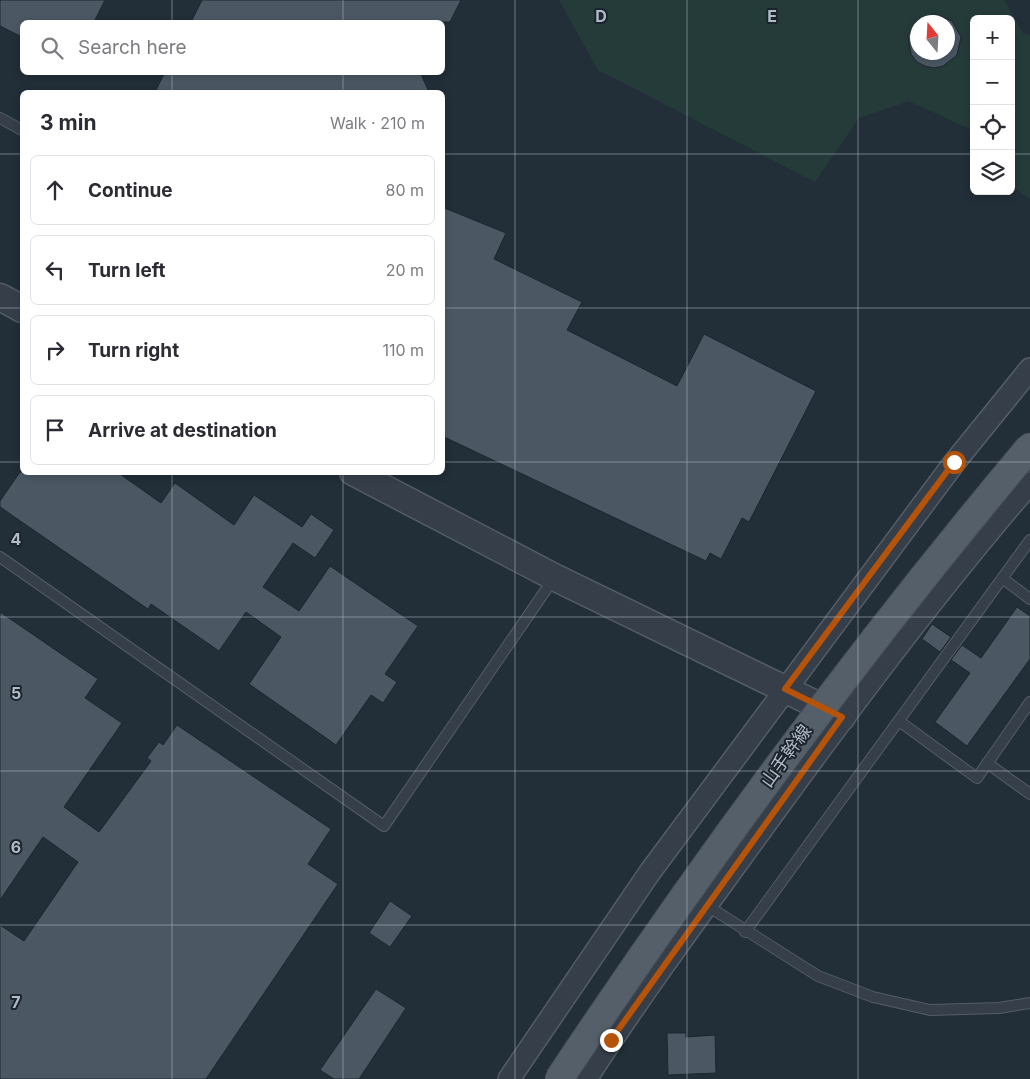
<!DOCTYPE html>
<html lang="en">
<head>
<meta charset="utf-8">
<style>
	body { margin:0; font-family:Inter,"Noto Sans JP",sans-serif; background:#f2f2f3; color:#2b2b33 }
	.controls { position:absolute; right:15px; top:15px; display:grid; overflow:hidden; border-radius:8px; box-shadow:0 2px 8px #0003 }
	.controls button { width:45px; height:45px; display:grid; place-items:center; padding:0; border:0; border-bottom:1px solid #e1e1e2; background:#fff; color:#2b2b33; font:25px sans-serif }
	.compass { position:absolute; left:910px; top:15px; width:45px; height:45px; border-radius:50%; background:#fff; box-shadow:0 2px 8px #0003; rotate:342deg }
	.stop { position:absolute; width:15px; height:15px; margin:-11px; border:4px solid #b45309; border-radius:50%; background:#fff }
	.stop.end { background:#b45309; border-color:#fff; box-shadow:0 1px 5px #0008 }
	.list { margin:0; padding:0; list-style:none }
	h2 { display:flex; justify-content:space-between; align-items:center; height:65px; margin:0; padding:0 20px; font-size:21px }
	h2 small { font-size:16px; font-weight:400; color:#7c7c81 }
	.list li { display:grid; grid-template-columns:32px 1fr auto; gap:15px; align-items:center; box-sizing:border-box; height:70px; margin:0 10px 10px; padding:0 10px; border:1px solid #e1e1e2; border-radius:8px }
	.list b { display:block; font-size:19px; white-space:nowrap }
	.list em { font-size:16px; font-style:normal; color:#7c7c81 }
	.icon { flex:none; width:28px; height:28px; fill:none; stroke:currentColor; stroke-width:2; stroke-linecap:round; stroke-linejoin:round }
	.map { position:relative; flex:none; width:1030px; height:1079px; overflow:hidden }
	.search { position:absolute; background:#fff; box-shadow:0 2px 8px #0003; left:20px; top:20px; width:425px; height:55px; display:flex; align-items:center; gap:12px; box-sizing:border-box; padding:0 18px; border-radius:8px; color:#7c7c81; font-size:19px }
	.panel { position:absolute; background:#fff; box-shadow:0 2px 8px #0003; left:20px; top:90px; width:425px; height:385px; border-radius:8px }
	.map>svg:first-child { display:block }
	.green { fill:#253b3a; fill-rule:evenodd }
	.building { fill:#4b5864; stroke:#1d262f; fill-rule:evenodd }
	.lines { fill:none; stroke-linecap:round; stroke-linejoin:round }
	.service-casing { stroke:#545d66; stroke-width:12 }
	.minor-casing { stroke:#545d66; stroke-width:24 }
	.tertiary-casing { stroke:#545d66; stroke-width:29 }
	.service { stroke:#363f49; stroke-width:10 }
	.minor { stroke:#363f49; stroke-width:21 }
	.tertiary { stroke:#363f49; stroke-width:26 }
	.primary-bridge-casing { stroke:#424b55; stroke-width:30; stroke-linecap:butt }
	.primary-bridge { stroke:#545f69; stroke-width:28 }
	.route { stroke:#b45309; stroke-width:6 }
	.grid { fill:none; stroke:#b1bac5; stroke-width:1; stroke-opacity:0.55 }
	.labels { text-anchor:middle; stroke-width:4; stroke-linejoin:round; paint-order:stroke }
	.street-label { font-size:18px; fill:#b1bac5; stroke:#1b242d }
	.grid-label { font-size:16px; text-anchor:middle; font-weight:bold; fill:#b1bac5; stroke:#1b242d; stroke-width:4; stroke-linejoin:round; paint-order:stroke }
</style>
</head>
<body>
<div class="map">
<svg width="1030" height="1079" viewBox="0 0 1030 1079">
	<rect width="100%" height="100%" fill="#222e38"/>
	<path class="green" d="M559,0H1004L1023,33L1030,35V199L1017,190L1011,181V19H974V131L909,101L859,118L815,182L598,70ZM918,22H948V52H918Z"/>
	<path class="building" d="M0,0H105L94,22H22V37L0,26Z
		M202,0H461L450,22H191Z
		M935,14L952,21L961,37L957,55L943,66L934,68L925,66L917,62L911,54L908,36L918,20ZM918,22H948V52H918Z
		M165,72H420L429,92H155Z
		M442,207L506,233L494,259L582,302L567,330L677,386L704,334L816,391L749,522L742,518L721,559L710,553L706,561L442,436Z
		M20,472H117L161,503L175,483L234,525L254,495L302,527L311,514L334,530L315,558L293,543L263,587L299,611L330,566L418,626L385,674L397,682L383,703L371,695L336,745L249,684L281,637L246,612L219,651L151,604L148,609L0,507V501Z
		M1017,607L1030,616V659L967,746L935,722L970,673L951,660L962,645L981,658Z
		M0,612L98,679L85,698L122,723L64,807L99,832L151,761L147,758L159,742L163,745L177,725L331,829L308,864L338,884L206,1079H0V925L24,941L78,862L43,837L0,900Z
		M932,624L951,637L940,652L922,639Z
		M390,901L412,916L390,947L369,933Z
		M376,989L406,1008L359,1079H334L320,1070Z
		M667,1033H686V1037L715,1035L716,1073L668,1075Z"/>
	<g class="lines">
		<g class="service-casing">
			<path id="service" d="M0,118L22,130
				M0,557L384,826L554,578
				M1002,578L1030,599
				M899,721L977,778L1030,702
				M987,763L1030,794
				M706,905L818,976L873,997L930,1010L999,1008L1030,1003
				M745,932L1030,540"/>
		</g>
		<g class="minor-casing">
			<path id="minor" d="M509,1079L650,872L954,463L1030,369
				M586,1079C638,999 695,921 751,844C840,721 931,598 1030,483"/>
		</g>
		<g class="tertiary-casing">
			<path id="tertiary" d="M0,297L22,309
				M353,472L554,577L842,717"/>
		</g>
		<use href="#service" class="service"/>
		<use href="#minor" class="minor"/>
		<use href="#tertiary" class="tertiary"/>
		<g class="primary-bridge-casing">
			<path id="primary-bridge" d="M559,1079C705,860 861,648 1030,447"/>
		</g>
		<use href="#primary-bridge" class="primary-bridge"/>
	</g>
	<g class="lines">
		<path class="route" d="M611,1040L842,717L785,689L954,462"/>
	</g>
	<path class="grid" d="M172,0V22M343,0V22M515,0V1079M687,0V1079M858,0V1079M172,72V92M343,72V92M0,154H22M442,154H974M1011,154H1030M0,308H22M442,308H1030M0,462H22M442,462H1030M172,472V1079M343,472V1079M0,617H1030M0,771H1030M0,925H1030"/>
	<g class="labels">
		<g class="street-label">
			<text transform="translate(786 756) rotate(-54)" y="6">山手幹線</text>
		</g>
	</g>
	<g class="grid-label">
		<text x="601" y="22">D</text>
		<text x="772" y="22">E</text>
		<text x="16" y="545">4</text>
		<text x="16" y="699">5</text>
		<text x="16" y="853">6</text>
		<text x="16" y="1008">7</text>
	</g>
</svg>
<div class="controls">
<button>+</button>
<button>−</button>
<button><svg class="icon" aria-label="locate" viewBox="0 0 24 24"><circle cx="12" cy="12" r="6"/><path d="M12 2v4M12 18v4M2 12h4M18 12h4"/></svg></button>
<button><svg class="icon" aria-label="layers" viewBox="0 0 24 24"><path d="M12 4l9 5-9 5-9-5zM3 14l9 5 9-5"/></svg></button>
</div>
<svg class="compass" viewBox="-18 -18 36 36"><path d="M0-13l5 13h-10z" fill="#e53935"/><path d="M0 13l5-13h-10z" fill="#7c7c81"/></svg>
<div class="stop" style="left:954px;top:462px"></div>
<div class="stop end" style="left:611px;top:1040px"></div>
<div class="search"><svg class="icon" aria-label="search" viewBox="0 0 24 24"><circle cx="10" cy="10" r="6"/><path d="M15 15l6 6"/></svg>Search here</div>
<section class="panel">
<h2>3 min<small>Walk · 210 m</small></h2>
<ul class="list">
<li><svg class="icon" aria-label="ahead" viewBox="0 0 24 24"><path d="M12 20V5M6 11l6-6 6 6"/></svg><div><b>Continue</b></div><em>80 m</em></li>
<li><svg class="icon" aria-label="left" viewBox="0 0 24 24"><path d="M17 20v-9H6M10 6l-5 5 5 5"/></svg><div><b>Turn left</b></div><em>20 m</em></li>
<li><svg class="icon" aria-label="right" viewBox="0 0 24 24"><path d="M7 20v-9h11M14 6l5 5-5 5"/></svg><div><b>Turn right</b></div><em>110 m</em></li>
<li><svg class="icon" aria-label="arrive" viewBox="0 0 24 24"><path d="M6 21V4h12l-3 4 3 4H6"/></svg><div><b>Arrive at destination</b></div></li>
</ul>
</section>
</div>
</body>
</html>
